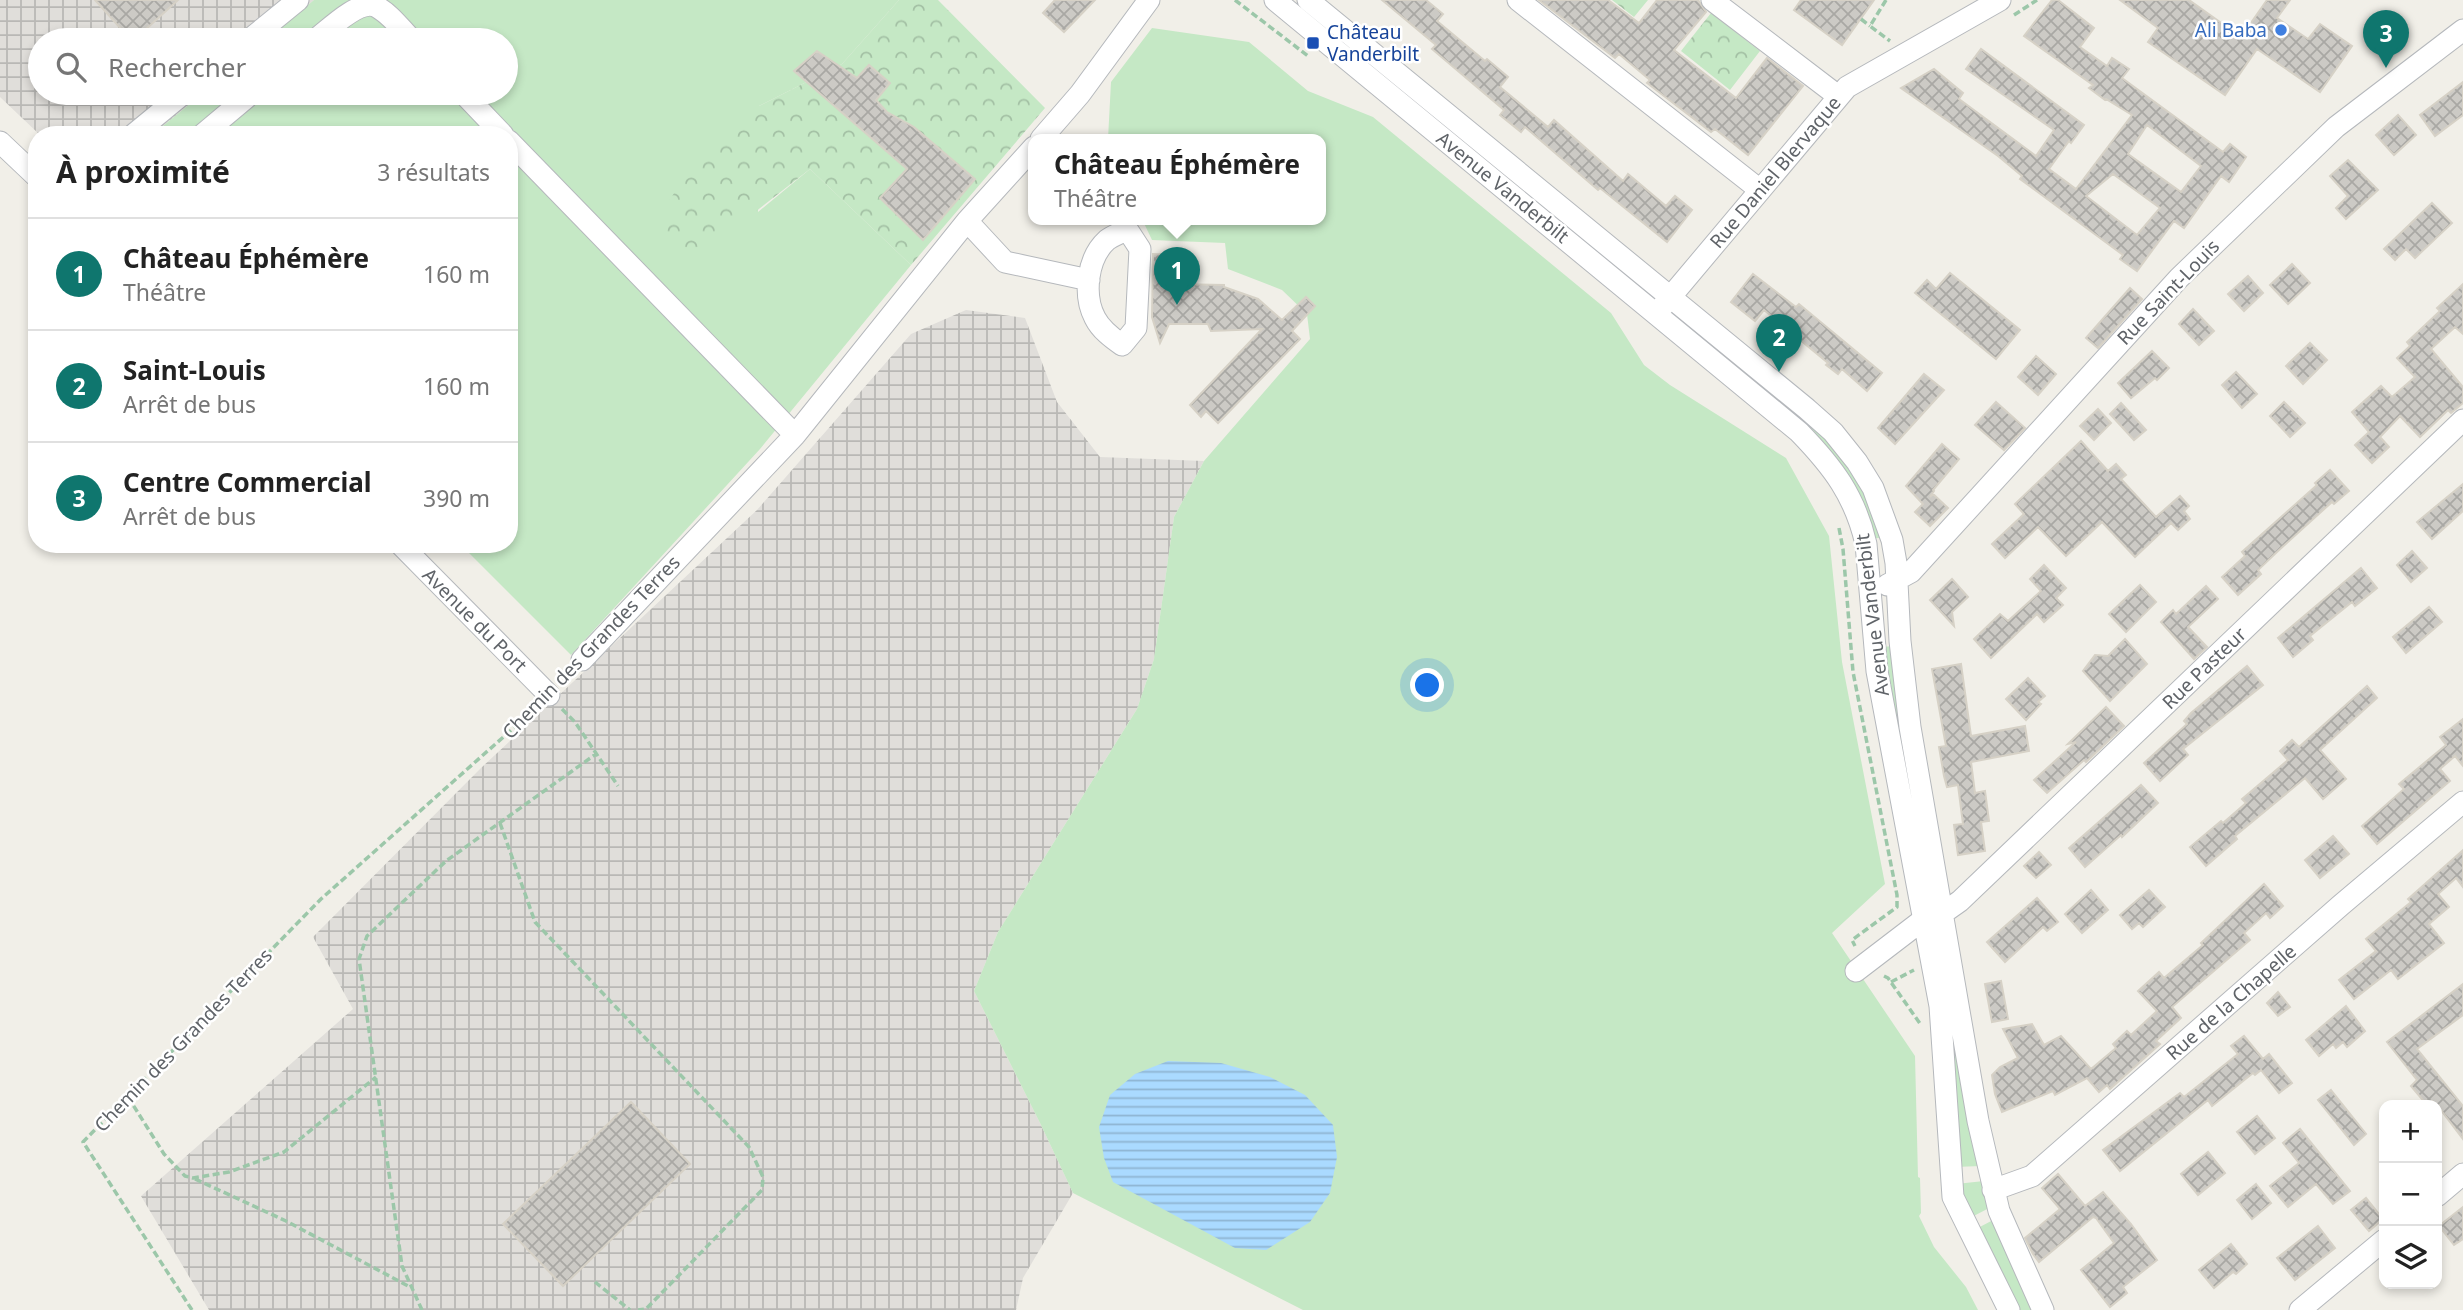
<!DOCTYPE html>
<html lang="fr">
<head>
<meta charset="utf-8">
<style>
	body { margin:0; font-family:"Noto Sans",sans-serif; background:#f2f2f2; color:#222 }
	.controls { position:absolute; right:21px; bottom:21px; display:grid; overflow:hidden; border-radius:14px; box-shadow:0 4px 10px #0003 }
	.controls button { width:63px; height:63px; display:grid; place-items:center; padding:0; border:0; border-bottom:2px solid #e0e0e0; background:#fff; color:#222; font:35px sans-serif }
	.you { position:absolute; left:1428px; top:686px; width:24px; height:24px; margin:-18px; border:5px solid #fff; border-radius:50%; background:#1a73e8; box-shadow:0 0 0 10px #1a73e833 }
	.badge { display:grid; place-items:center; width:46px; height:46px; border-radius:50%; background:#0f766e; color:#fff; font-size:23px; font-weight:700 }
	.pin { position:absolute; translate:-50% -58px; filter:drop-shadow(0 2px 4px #0008) }
	.pin::after { content:''; position:absolute; top:37px; width:24px; height:21px; background:inherit; clip-path:polygon(0 0,100% 0,50% 100%) }
	.popup { position:absolute; left:1028px; top:134px; width:298px; height:91px; box-sizing:border-box; display:grid; place-content:center; border-radius:14px; background:#fff; filter:drop-shadow(0 2px 5px #0005); font-size:23px; white-space:nowrap; color:#767676 }
	.popup b { font-size:26px; color:#222 }
	.popup::after { content:''; position:absolute; left:50%; top:100%; margin-left:-14px; border:14px solid transparent; border-top-color:#fff }
	.list { margin:0; padding:0; list-style:none }
	h2 { display:flex; justify-content:space-between; align-items:center; height:91px; margin:0; padding:0 28px; font-size:30px }
	h2 small { font-size:23px; font-weight:400; color:#767676 }
	.list li { display:grid; grid-template-columns:46px 1fr auto; gap:21px; align-items:center; box-sizing:border-box; height:112px; padding:0 28px; border-top:2px solid #e0e0e0 }
	.list b { display:block; font-size:26px; white-space:nowrap }
	.list p { margin:0; font-size:23px; white-space:nowrap; color:#767676 }
	.list em { font-size:23px; font-style:normal; color:#767676 }
	.icon { flex:none; width:38px; height:38px; fill:none; stroke:currentColor; stroke-width:2; stroke-linecap:round; stroke-linejoin:round }
	.map { position:relative; flex:none; width:2463px; height:1310px; overflow:hidden }
	.search { position:absolute; background:#fff; box-shadow:0 4px 10px #0003; left:28px; top:28px; width:490px; height:77px; display:flex; align-items:center; gap:18px; box-sizing:border-box; padding:0 24px; border-radius:38px; color:#767676; font-size:26px }
	.panel { position:absolute; background:#fff; box-shadow:0 4px 10px #0003; left:28px; top:126px; width:490px; height:427px; border-radius:28px }
	.map>svg:first-child { display:block }
	.industrial { fill:url(#industrial-grid) }
	.grass { fill:#c5e8c5 }
	.forest { fill:url(#forest-crowns) }
	.water { fill:url(#water-rules) }
	.building { fill:url(#building-cross-hatch); stroke:#d6d1c6; stroke-width:2; fill-rule:evenodd }
	.lines { fill:none; stroke-linecap:round; stroke-linejoin:round }
	.minor-casing { stroke:#b5b8bc; stroke-width:23 }
	.path { stroke:#9cc7a9; stroke-width:3.5; stroke-dasharray:7 3.5; stroke-linecap:butt }
	.minor { stroke:#fff; stroke-width:21 }
	.shop-dot { fill:#3f7fe0; stroke:#fff; stroke-width:2.5 }
	.transit-dot { fill:#1a4fb4; stroke:#fff; stroke-width:2.5 }
	.labels { text-anchor:middle; stroke-width:5; stroke-linejoin:round; paint-order:stroke }
	.shop-label { font-size:19px; fill:#366cbe; stroke:#fff; text-anchor:end }
	.transit-label { font-size:19px; fill:#164399; stroke:#fff; text-anchor:start }
	.street-label { font-size:19px; fill:#5f6368; stroke:#fff }
</style>
</head>
<body>
<div class="map">
<svg width="2463" height="1310" viewBox="0 0 2463 1310">
	<defs>
		<pattern id="industrial-grid" width="8" height="8" patternUnits="userSpaceOnUse" patternTransform="scale(1.75)"><rect width="8" height="8" fill="#e0deda"/><path d="M0 4h8M4 0v8" fill="none" stroke="#b9b8b5"/></pattern>
		<pattern id="forest-crowns" width="20" height="18" patternUnits="userSpaceOnUse" patternTransform="scale(1.75)"><rect width="20" height="18" fill="#c5e8c5"/><path d="M2 6a3 3 0 1 1 6 0M12 15a3 3 0 1 1 6 0" fill="none" stroke="#a3c0a4"/></pattern>
		<pattern id="water-rules" width="6" height="5" patternUnits="userSpaceOnUse" patternTransform="scale(1.75)"><rect width="6" height="5" fill="#aadaff"/><path d="M0 2.5h6" fill="none" stroke="#8eb4d2"/></pattern>
		<pattern id="building-cross-hatch" width="8" height="8" patternUnits="userSpaceOnUse" patternTransform="scale(1.75)"><rect width="8" height="8" fill="#cccac5"/><path d="M0 0l8 8M0 8l8-8" fill="none" stroke="#a9a8a4"/></pattern>
	</defs>
	<rect width="100%" height="100%" fill="#f1efe8"/>
	<path class="industrial" d="M0,0H314L266,40H40V93H203L152,135H40L0,97Z
		M966,310L1025,318L1057,402L1100,457L1204,461L1174,517L1154,659L1137,709L998,932L974,991L1041,1125L1073,1193L1023,1278L1016,1310H209L141,1196L353,1009L313,937L481,768L757,510L911,334Z"/>
	<path class="grass" d="M314,0H899L842,64L759,106L758,212L810,169L911,265L760,449L571,655L460,544H509V135H152L203,93H506V40H266Z
		M1152,28L1249,42L1308,91L1373,117L1611,313L1644,365L1670,385L1786,458L1829,536L1842,662L1885,884L1832,933L1915,1056L1918,1177L1920,1178L1921,1213L1919,1216L1934,1247L1966,1287L1978,1310H1303L1073,1193L1041,1125L974,991L998,932L1137,709L1154,659L1174,517L1204,461L1310,339L1307,314L1282,290L1228,269L1225,243L1152,240L1142,219H1320V139H1108L1111,82Z
		M1710,337L1847,456L1884,537L1872,539L1866,517L1704,346Z
		M1894,646L1924,881L1880,647Z
		M1946,968L1981,1166L1955,1167Z
		M1984,1181L1991,1207L1968,1219L1956,1184Z
		M1995,1219L2036,1310H2016L1974,1230Z"/>
	<path class="forest" d="M899,0H938L1045,108L911,265L810,169L696,258L661,237L670,199L707,147L759,106L842,64Z
		M1612,0H1648L1634,17Z
		M1711,13L1760,51L1730,90L1681,51Z"/>
	<path class="water" d="M1168,1061L1221,1063L1270,1077L1305,1095L1333,1125L1337,1157L1330,1193L1310,1222L1266,1250L1235,1248L1113,1182L1104,1158L1099,1127L1110,1095L1135,1074Z"/>
	<path class="building" d="M95,0H178L134,40H131Z
		M1055,0H1095L1064,32L1043,13Z
		M1382,0H1426L1443,14L1437,21L1485,61L1487,59L1508,77L1500,87L1548,127L1554,120L1623,181L1628,174L1666,206L1675,196L1692,210L1667,242L1600,188L1598,190L1525,127L1521,132L1500,115L1504,110L1432,49L1436,45Z
		M1539,0H1608L1639,23L1657,0H1698L1706,12L1674,50L1736,98L1767,58L1803,86L1748,155L1715,129L1711,132L1647,83L1650,80L1619,54L1615,58Z
		M1801,0H1874L1842,45L1794,10Z
		M2052,0H2058L2094,28L2080,47L2107,66L2112,58L2129,69L2122,78L2223,152L2230,144L2246,157L2229,182L2221,176L2184,228L2174,221L2137,271L2120,259L2123,255L2020,179L2022,176L1998,156L1901,88L1934,69L1963,93L1959,99L2036,156L2054,130L1966,69L1981,49L2084,125L2071,143L2069,141L2049,169L2076,189L2132,115L2106,99L2105,100L2089,88L2093,85L2024,36ZM2147,125L2201,166L2181,192L2128,154ZM2113,174L2160,208L2137,235L2086,196Z
		M2120,0H2189L2241,37L2267,0H2290L2277,18L2308,39L2320,24L2352,46L2320,92L2257,49L2225,95L2148,42L2158,28Z
		M817,51L857,78L869,65L890,83L876,100L887,112L914,127L975,179L923,240L880,198L907,169L794,71Z
		M2463,82V115L2435,136L2420,115Z
		M2398,115L2416,135L2394,155L2376,135Z
		M2348,160L2378,190L2346,219L2336,208L2348,196L2330,176Z
		M2432,203L2452,223L2415,258L2406,249L2395,260L2384,249Z
		M1153,254L1171,255L1172,284L1224,285V287L1258,299L1282,320L1306,297L1315,306L1292,331L1300,339L1218,423L1206,411L1201,417L1190,405L1262,329L1211,331L1208,324H1169L1160,343L1152,317Z
		M2292,264L2310,283L2288,304L2270,285Z
		M1950,273L2020,330L1996,359L1915,293L1927,280L1936,289Z
		M1753,274L1796,307L1799,304L1882,373L1867,391L1842,369L1838,374L1826,365L1828,363L1764,310L1755,321L1731,302Z
		M2248,276L2263,293L2244,311L2228,294Z
		M2463,284V334L2455,327L2431,349L2463,387V403L2451,413L2448,410L2420,437L2400,416L2380,437L2389,447L2372,463L2355,445L2369,432L2352,412L2381,386L2392,397L2415,377L2397,358L2410,346L2407,342L2440,311L2437,308Z
		M2130,288L2142,299L2098,348L2086,338Z
		M2193,309L2214,331L2199,345L2179,324Z
		M2310,343L2327,360L2303,384L2286,366Z
		M2152,351L2169,368L2157,380L2155,378L2131,398L2118,383Z
		M2036,356L2056,374L2038,395L2018,377Z
		M2236,372L2257,394L2242,408L2222,385Z
		M1924,374L1944,390L1895,444L1878,428Z
		M1996,402L2025,428L2004,450L1975,425Z
		M2284,402L2305,423L2290,437L2270,416Z
		M2121,403L2146,430L2134,440L2110,414Z
		M2098,409L2111,423L2094,440L2080,426Z
		M2081,441L2108,471L2116,464L2126,475L2121,479L2156,517L2180,496L2189,506L2184,511L2190,519L2178,530L2171,523L2135,557L2102,522L2066,556L2038,527L2005,558L1992,544L2024,514L2015,504Z
		M1942,444L1959,459L1933,490L1934,491L1930,497L1933,494L1948,508L1930,526L1915,512L1923,504L1906,486Z
		M2330,470L2349,491L2334,504L2332,502L2278,551L2258,570L2261,574L2238,595L2222,577L2245,556L2242,552L2317,485L2315,483Z
		M2463,484V511L2432,539L2417,522Z
		M2412,551L2427,568L2411,582L2397,565Z
		M2044,565L2066,588L2056,598L2063,605L2044,622L2037,614L1991,658L1974,639L2000,614L2008,621L2041,591L2030,579Z
		M2361,568L2377,588L2355,606L2352,602L2310,636L2313,640L2293,657L2278,638Z
		M1952,579L1968,597L1952,612L1954,626L1930,600Z
		M2140,585L2156,602L2126,632L2109,614Z
		M2206,586L2218,599L2188,627L2207,647L2194,659L2161,622L2173,610L2176,614Z
		M2429,607L2442,622L2406,653L2393,637Z
		M2125,639L2147,664L2110,701L2083,671L2095,655L2108,656Z
		M1961,664L1971,736L2025,726L2029,751L1971,762L1975,793L1985,791L1989,821L1981,822L1985,851L1958,855L1954,825L1963,824L1958,785L1947,787L1944,776L1939,747L1946,746L1932,669Z
		M2247,666L2263,685L2183,749L2188,755L2160,781L2144,763L2187,724L2184,721L2191,713Z
		M2028,678L2045,696L2038,702L2041,704L2026,720L2006,699Z
		M2367,686L2377,698L2320,750L2346,779L2323,799L2305,778L2235,836L2237,839L2206,866L2190,847L2221,821L2223,823L2246,803L2242,799L2288,760L2280,751L2292,740L2299,747Z
		M2106,707L2124,726L2086,762L2084,760L2047,793L2034,780L2076,742L2068,744Z
		M2463,719V766L2455,756L2440,769L2450,781L2377,844L2362,826L2404,789L2399,784L2446,745L2440,737Z
		M2141,785L2158,803L2122,837L2121,835L2085,867L2069,848Z
		M2333,836L2349,854L2320,878L2305,860Z
		M2463,850V887L2456,878L2438,894L2449,907L2429,924L2444,943L2398,979L2391,970L2354,999L2339,980L2376,951L2366,939L2411,902L2408,899Z
		M2039,852L2051,865L2036,878L2024,866Z
		M2264,884L2283,906L2270,918L2266,913L2244,933L2250,940L2172,1007L2181,1018L2156,1041L2160,1044L2110,1089L2107,1085L2099,1092L2087,1078L2055,1095L2053,1091L2002,1112L1995,1094L1992,1075L2000,1067L2018,1058L2003,1029L2032,1024L2044,1045L2061,1036L2091,1069L2116,1048L2113,1044L2127,1031L2131,1035L2157,1011L2138,991L2159,972L2164,978L2203,945L2201,943Z
		M2091,890L2108,910L2082,933L2065,914Z
		M2149,890L2165,907L2143,927L2139,923L2132,929L2120,915Z
		M2037,898L2058,922L2047,931L2043,927L2005,962L1987,942Z
		M2001,981L2008,1019L1992,1022L1985,984Z
		M2463,984V1015L2417,1049L2463,1106V1139L2437,1105L2432,1101L2427,1105L2411,1086L2417,1080L2387,1042Z
		M2278,992L2290,1007L2278,1016L2267,1003Z
		M2346,1006L2365,1031L2347,1047L2343,1042L2336,1048L2333,1044L2319,1056L2306,1040Z
		M2244,1036L2263,1059L2269,1054L2292,1083L2279,1093L2261,1070L2255,1075L2253,1073L2212,1106L2208,1100L2120,1171L2103,1150L2180,1093L2184,1097L2238,1054L2231,1046Z
		M2331,1090L2366,1134L2354,1145L2318,1100Z
		M631,1102L690,1164L563,1286L503,1224Z
		M2257,1116L2275,1138L2255,1154L2237,1132Z
		M2300,1129L2350,1191L2333,1204L2316,1184L2288,1207L2270,1186L2299,1163L2283,1143Z
		M2208,1152L2225,1173L2198,1195L2181,1174Z
		M2058,1174L2085,1206L2103,1192L2131,1224L2157,1260L2123,1287L2127,1293L2110,1307L2081,1270L2114,1243L2096,1218L2093,1217L2039,1262L2033,1254L2025,1238L2060,1209L2042,1188Z
		M2256,1184L2271,1203L2252,1219L2237,1200Z
		M2366,1198L2383,1219L2369,1231L2351,1210Z
		M2463,1207V1239L2454,1245L2439,1226Z
		M2318,1226L2335,1248L2295,1280L2277,1258Z
		M2231,1244L2247,1264L2236,1274L2233,1272L2214,1288L2199,1270Z"/>
	<g class="lines">
		<g class="minor-casing">
			<path id="minor" d="M1275,0L1799,432C1833,467 1855,496 1866,544L1877,671L1940,1006L1953,1197L2009,1310
				M1308,0L1807,409L1833,432L1857,462L1873,488L1892,540L1896,563L1900,641L1910,727L1978,1121L1999,1211L2043,1310
				M1518,0L1760,190
				M1712,0L1838,96
				M249,40L298,0
				M315,40C328,30 358,0 375,6C390,13 401,29 412,40
				M463,93L503,135
				M133,135L184,93
				M202,135L252,93
				M1041,139L1080,94L1149,0
				M509,141L795,435
				M0,142L37,177
				M967,221L1005,262L1089,280
				M1127,229L1140,249L1136,328L1122,345C1112,338 1101,330 1095,318C1083,295 1087,258 1107,240C1112,236 1121,233 1127,229Z
				M1662,307L1847,87L2000,0
				M400,544L549,695
				M1887,585L1911,572L2179,278L2336,127L2463,30
				M582,660L795,435L967,221L1034,147
				M1856,971L1924,919L1943,913L1960,901L2463,420
				M1993,1190L2032,1176L2341,905L2463,802
				M2437,1196L2463,1174
				M2300,1310L2384,1240"/>
		</g>
		<path class="path" d="M1235,0L1308,56
			M1886,0L1870,26L1890,41
			M2014,15L2037,0
			M1861,19L1870,26
			M1839,528L1843,549L1853,672L1897,895V907L1852,940L1855,946
			M562,709L575,722L618,786
			M500,823L535,922L749,1147L763,1177L762,1190L646,1309L638,1310
			M1884,976L1888,978L1921,1025
			M1891,982L1914,970
			M128,1097L164,1154L185,1176L193,1178L229,1172L284,1152L376,1077
			M195,1179L286,1221L410,1287
			M595,1282L630,1310
			M192,1310L83,1142L321,899L536,708
			M422,1310L402,1266L359,959L367,936L446,861L596,754"/>
		<use href="#minor" class="minor"/>
	</g>
	<circle class="shop-dot" cx="2281" cy="30" r="7"/>
	<rect class="transit-dot" x="1306" y="36" width="14" height="14" rx="3.5"/>
	<g class="labels">
		<g class="shop-label">
			<text x="2267" y="37">Ali Baba</text>
		</g>
		<g class="transit-label">
			<text x="1327" y="39">Château<tspan x="1327" dy="22">Vanderbilt</tspan></text>
		</g>
		<g class="street-label">
			<text transform="translate(1775 172) rotate(-50)" y="7">Rue Daniel Blervaque</text>
			<text transform="translate(1503 187) rotate(39)" y="7">Avenue Vanderbilt</text>
			<text transform="translate(2168 292) rotate(-46)" y="7">Rue Saint-Louis</text>
			<text transform="translate(1872 615) rotate(-97)" y="7">Avenue Vanderbilt</text>
			<text transform="translate(475 620) rotate(45)" y="7">Avenue du Port</text>
			<text transform="translate(591 647) rotate(-46)" y="7">Chemin des Grandes Terres</text>
			<text transform="translate(2204 668) rotate(-44)" y="7">Rue Pasteur</text>
			<text transform="translate(2231 1002) rotate(-41)" y="7">Rue de la Chapelle</text>
			<text transform="translate(183 1040) rotate(-46)" y="7">Chemin des Grandes Terres</text>
		</g>
	</g>
</svg>
<div class="controls">
<button>+</button>
<button>−</button>
<button><svg class="icon" aria-label="layers" viewBox="0 0 24 24"><path d="M12 4l9 5-9 5-9-5zM3 14l9 5 9-5"/></svg></button>
</div>
<div class="you"></div>
<div class="pin badge" style="left:1177px;top:305px">1</div>
<div class="popup"><b>Château Éphémère</b>Théâtre</div>
<div class="pin badge" style="left:1779px;top:372px">2</div>
<div class="pin badge" style="left:2386px;top:68px">3</div>
<div class="search"><svg class="icon" aria-label="search" viewBox="0 0 24 24"><circle cx="10" cy="10" r="6"/><path d="M15 15l6 6"/></svg>Rechercher</div>
<section class="panel">
<h2>À proximité<small>3 résultats</small></h2>
<ul class="list">
<li><span class="badge">1</span><div><b>Château Éphémère</b><p>Théâtre</p></div><em>160 m</em></li>
<li><span class="badge">2</span><div><b>Saint-Louis</b><p>Arrêt de bus</p></div><em>160 m</em></li>
<li><span class="badge">3</span><div><b>Centre Commercial</b><p>Arrêt de bus</p></div><em>390 m</em></li>
</ul>
</section>
</div>
</body>
</html>
